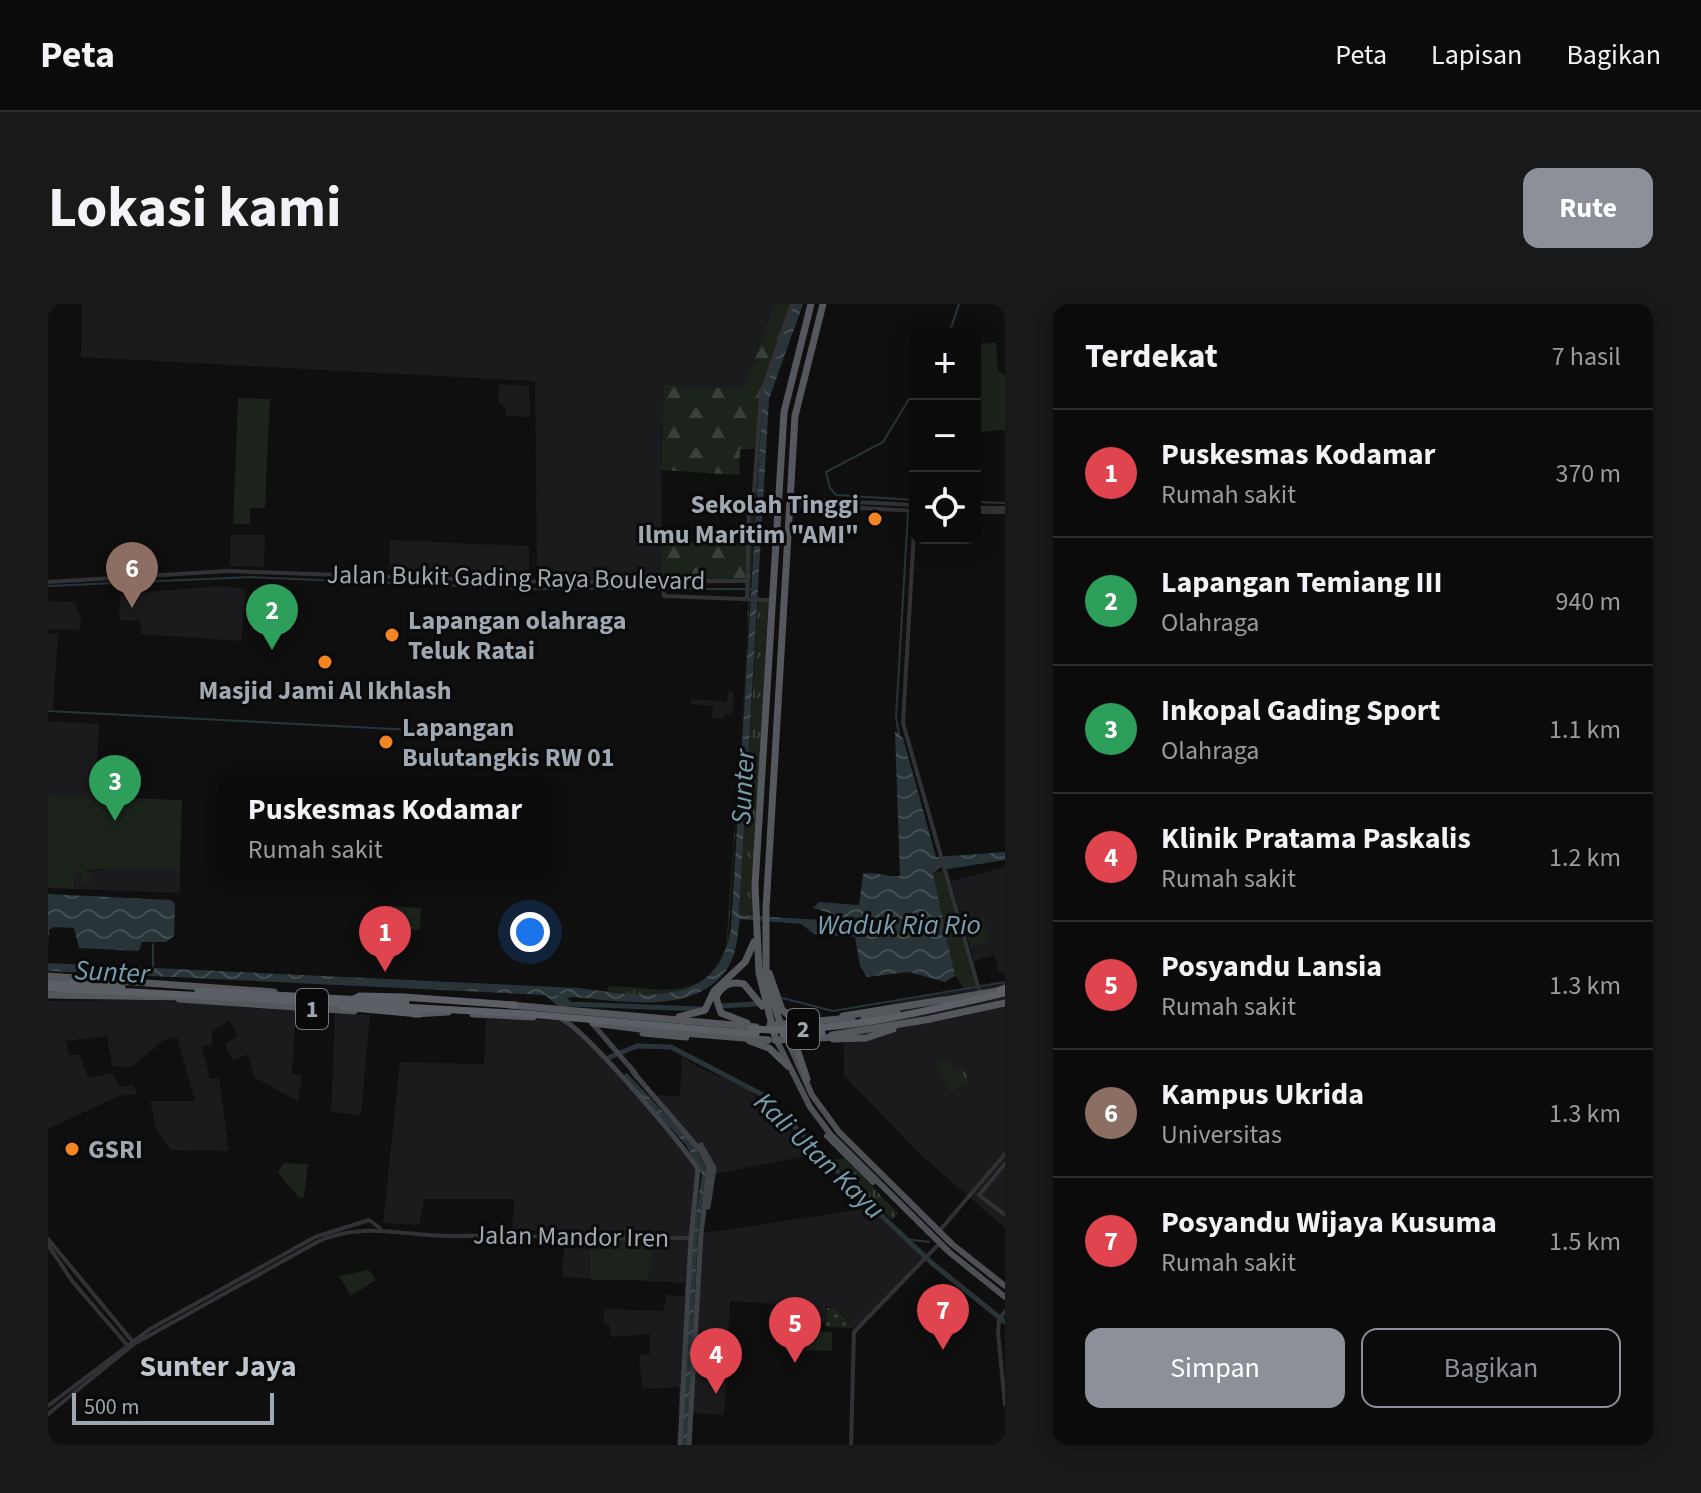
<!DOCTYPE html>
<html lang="id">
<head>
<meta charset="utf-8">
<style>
	body { margin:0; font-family:"Source Sans 3",sans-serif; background:#19191a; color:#f1f3f6 }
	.controls { position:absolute; right:24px; top:24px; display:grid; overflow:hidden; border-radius:16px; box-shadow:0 4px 20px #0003 }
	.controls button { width:72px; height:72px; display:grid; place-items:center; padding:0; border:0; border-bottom:2px solid #2b2b2d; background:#0b0b0c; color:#f1f3f6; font:40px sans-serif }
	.scale { position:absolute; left:24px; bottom:20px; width:202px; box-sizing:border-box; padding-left:8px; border:4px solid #9fa8b1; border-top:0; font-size:22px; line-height:28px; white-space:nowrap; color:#9fa8b1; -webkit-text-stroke:6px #0a0a0b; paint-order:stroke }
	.you { position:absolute; left:482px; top:628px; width:28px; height:28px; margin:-20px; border:6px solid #fff; border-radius:50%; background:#1a73e8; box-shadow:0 0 0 12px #1a73e833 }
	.badge { display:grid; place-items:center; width:52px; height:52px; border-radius:50%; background:#8c9099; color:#fff; font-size:26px; font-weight:700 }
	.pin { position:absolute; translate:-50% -66px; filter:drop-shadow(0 2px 4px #0008) }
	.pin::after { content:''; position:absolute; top:42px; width:28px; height:24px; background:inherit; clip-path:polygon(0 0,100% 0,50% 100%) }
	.popup { position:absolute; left:171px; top:472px; width:332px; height:104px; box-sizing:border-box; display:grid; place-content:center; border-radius:16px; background:#0b0b0c; filter:drop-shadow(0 2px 6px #0005); font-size:26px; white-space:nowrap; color:#9a9b9d }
	.popup b { font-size:30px; color:#f1f3f6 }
	.popup::after { content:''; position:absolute; left:50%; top:100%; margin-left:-16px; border:16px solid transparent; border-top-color:#0b0b0c }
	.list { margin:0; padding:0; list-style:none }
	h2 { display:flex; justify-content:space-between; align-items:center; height:104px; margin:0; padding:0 32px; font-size:34px }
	h2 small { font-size:26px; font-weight:400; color:#9a9b9d }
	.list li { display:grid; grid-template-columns:52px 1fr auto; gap:24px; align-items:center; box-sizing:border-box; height:128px; padding:0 32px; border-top:2px solid #2b2b2d }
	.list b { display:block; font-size:30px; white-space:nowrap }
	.list p { margin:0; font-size:26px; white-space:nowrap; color:#9a9b9d }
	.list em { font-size:26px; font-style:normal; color:#9a9b9d }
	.actions { display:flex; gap:16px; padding:24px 32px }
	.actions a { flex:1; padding:18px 0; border:2px solid #8c9099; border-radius:16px; text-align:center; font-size:28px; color:#8c9099 }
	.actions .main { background:#8c9099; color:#fff }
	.icon { flex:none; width:44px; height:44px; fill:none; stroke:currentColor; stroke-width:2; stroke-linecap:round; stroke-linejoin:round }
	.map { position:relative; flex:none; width:957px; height:1141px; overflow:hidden; border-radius:16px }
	header { display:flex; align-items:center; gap:48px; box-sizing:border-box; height:112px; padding:0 40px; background:#0b0b0c; border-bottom:2px solid #2b2b2d }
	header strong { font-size:38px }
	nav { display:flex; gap:44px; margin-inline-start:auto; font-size:28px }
	.intro { display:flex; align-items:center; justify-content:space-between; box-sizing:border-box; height:192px; padding:0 48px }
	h1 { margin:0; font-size:56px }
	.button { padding:20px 36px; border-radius:16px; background:#8c9099; color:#fff; font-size:28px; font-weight:700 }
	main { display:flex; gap:48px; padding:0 48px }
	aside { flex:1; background:#0b0b0c; border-radius:16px; box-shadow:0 4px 20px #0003 }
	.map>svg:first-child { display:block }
	.built { fill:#1b1b1d }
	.grass { fill:url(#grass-tufts) }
	.forest { fill:url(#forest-firs) }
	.park { fill:#1b231b }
	.garden { fill:url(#garden-dots) }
	.water { fill:url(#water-waves) }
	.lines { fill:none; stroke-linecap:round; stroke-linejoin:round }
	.stream { stroke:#283438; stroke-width:2 }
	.river { stroke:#283438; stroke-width:5 }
	.tertiary { stroke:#303235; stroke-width:4 }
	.secondary { stroke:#3e4145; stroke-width:5 }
	.primary { stroke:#4c4f54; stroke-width:6 }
	.trunk { stroke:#54585d; stroke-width:7 }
	.motorway { stroke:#5c6066; stroke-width:7 }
	.trunk-bridge { stroke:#54585d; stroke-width:7 }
	.motorway-bridge { stroke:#5c6066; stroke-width:7 }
	.poi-dot { fill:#f48523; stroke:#0a0a0b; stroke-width:3 }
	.labels { text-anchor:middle; stroke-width:6; stroke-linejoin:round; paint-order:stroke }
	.shield { fill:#0a0a0b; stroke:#72797f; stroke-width:2 }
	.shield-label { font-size:24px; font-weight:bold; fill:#9fa8b1 }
	.poi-label { font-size:26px; font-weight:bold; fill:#9fa8b1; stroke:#0a0a0b; text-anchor:start }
	.street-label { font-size:26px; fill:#9fa8b1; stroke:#0a0a0b }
	.water-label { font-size:28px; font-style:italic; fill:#759eae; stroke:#0a0a0b }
	.quarter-label { font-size:30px; font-weight:bold; fill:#c0c6cd; stroke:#0a0a0b }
</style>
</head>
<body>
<header>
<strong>Peta</strong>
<nav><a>Peta</a><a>Lapisan</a><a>Bagikan</a></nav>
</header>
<div class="intro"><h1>Lokasi kami</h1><a class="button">Rute</a></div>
<main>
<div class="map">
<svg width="957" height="1141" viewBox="0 0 957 1141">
	<defs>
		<pattern id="grass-tufts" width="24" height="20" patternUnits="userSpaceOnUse" patternTransform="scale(2)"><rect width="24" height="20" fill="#1b231b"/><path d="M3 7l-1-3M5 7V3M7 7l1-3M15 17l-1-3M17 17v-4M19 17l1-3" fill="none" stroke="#39403a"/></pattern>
		<pattern id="forest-firs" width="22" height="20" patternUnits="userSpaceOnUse" patternTransform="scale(2)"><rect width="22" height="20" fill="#1b231b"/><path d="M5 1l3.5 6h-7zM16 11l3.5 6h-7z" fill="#39403a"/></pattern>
		<pattern id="garden-dots" width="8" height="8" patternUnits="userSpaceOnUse" patternTransform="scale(2)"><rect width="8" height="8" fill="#1b231b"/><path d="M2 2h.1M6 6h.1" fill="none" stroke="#39403a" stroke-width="1.8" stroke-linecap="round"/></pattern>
		<pattern id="water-waves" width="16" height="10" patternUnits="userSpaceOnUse" patternTransform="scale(2)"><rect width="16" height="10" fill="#283438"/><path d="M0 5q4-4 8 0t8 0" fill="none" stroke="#444f52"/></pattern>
	</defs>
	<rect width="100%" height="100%" fill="#0f0f10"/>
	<path class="built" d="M34,0H726L696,85L632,82L613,126L614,276L489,275L487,77L33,53Z
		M451,80L481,82L482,113L458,112V103L450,99Z
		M182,231H217L216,263L182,262Z
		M342,236L481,242V275L341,266Z
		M172,282L198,285L193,337L93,330L92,317L71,316L72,290Z
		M0,297L26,298L33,313L32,326L0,325Z
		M0,329L10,330L5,406L0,405Z
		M680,387L686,388L684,411H676L675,415L664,414L665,402L642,400L643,395L679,398Z
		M0,417L51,420L47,493L0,491Z
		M66,563L132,565V589L26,585L27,570Z
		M957,563V668L951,669L946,651L926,657L903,577Z
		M957,678V924L876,854L796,772L795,728L813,707L861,694Z
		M100,696L248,707L244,770L254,771L250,797L206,773L200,751L184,756L177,740L190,732L181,717L164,727V741L154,742L162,775L171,774L181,847L123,846L108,825L102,797H147L129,733L116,736L83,763L64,762L59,732L19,737L21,751H32L40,774L63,769L73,783L85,781L90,790L71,792L0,825V697Z
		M287,710L322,711L313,811L283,808Z
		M438,715L515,716L522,719L641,850L651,868L642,931L822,904L876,953L807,1024L787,1002H778L777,1018L769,1020L767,1002L682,997L676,1111L630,1108L631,1083L594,1085L591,1051L602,1050V1030L563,1033L561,1020L555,1019L556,1005L616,1007L618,991L636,992L637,979L514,973L517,928L464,926L466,895H376L371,921L335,919L352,758L436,760Z
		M634,752L650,763L697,783L768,850L662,871L661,863L603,791L632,792Z"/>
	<path class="grass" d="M715,89L680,640C657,695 611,694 559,687L561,682C611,683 653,701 678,643L699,356L701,198L705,191Z
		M710,295L725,296L708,612L691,611Z
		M902,756L904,765L916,762L921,780L901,787L888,759Z
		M797,854L850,909L844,916L783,856Z"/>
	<path class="forest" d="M726,0H744L713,91L709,145H692L691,171L613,166L616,81L696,85Z
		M613,237L699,239L697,277L614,276Z"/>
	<path class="park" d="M948,38L950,66L957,72V126L927,128V41Z
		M190,94L222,95L217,204H202V220H185Z
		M0,491L134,496L132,565H49L37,567L42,569L41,580L33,579V568L27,570L26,585L0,584Z
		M895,561L930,683L917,685L907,672L885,569L893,567Z
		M337,602L373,604L372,626L335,625Z
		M935,612L942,637L922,642L916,617Z
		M235,859L260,860L256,893L252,895L230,869Z
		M541,934L607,935L599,976H543Z
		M321,966L328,976L303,992L291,972Z
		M746,1027L784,1028V1047L746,1046Z"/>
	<path class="garden" d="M787,1003L806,1024L777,1023L779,1004Z"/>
	<path class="water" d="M745,0H755L721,95L691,611L774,616L782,609L765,604L771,598L811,601L815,570C829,567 838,573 852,572L847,427L855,434L888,553L957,548V556L900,565L895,562L885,569L907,672L897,678L861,668L819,673L812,662L807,633L766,630L753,620L692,615C689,632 689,654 676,669C642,711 573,697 526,693L515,695L521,703H511L497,691L0,667V659L530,684C593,692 670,707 683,624L715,89Z
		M0,590L123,596L127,599L126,632L118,638H94L91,647L31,644L26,624L6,623L1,626L0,640Z
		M579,769L645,840L659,865L650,930L639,1141H634V1127L645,929L654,870L638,841L575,772Z"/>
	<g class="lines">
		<path class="stream" d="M901,30L911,0
			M867,85L835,138L778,168L782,184L788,191L867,196
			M927,198L957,199
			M0,282L203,273L483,285H706
			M0,407L365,426
			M851,430L848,414L860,208
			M105,664V640
			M734,694L785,707L957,678
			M858,935L881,938"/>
		<path class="river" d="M512,692L522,700L653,705
			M672,702L708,700
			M562,753L589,742L623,743L717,792L820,899L885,960L957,1018"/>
		<path class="tertiary" d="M742,195L867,201
			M742,200L867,207
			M927,204H957
			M927,208H957
			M867,210L855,419L932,689
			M614,276L616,292L723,296
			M0,278L179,267L502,278L697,277
			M699,294L701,198L706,188L713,91L744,0
			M931,891L957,860
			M931,891L957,911
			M893,925L957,850
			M0,935L85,1038
			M0,941L25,978L80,1042
			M957,1007L951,1016L950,1028L957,1101
			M0,1102L102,1025L267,933L321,916L332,924
			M0,1110L86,1040L269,938C314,917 355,932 402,932C482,931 563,935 643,934
			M803,1141L806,1028L889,942"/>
		<path class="secondary" d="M515,716C537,726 635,840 650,865L643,934L632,1141
			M544,719L587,769
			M585,768L652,846L661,863L653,930L641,1141
			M653,841L666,864L660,903"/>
		<path class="primary" d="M727,733L762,803L783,831L901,948L957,993
			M738,733L764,791L791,828L904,940L957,982
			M779,832L825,878"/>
		<path class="trunk" d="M721,669L734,706
			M0,672L226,688
			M0,691L134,693
			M131,695L306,707
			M892,697L955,686
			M462,701L708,723
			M733,705L745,715L755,716
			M366,710L400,708
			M425,710L485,713
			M795,712L895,696
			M631,713L657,706L666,687L697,658L706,638
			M816,715L849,707
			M882,715L957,699
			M545,719L600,726
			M699,719L673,709L668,694C673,681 683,677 696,680L714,702
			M734,724L718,677V605L747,112L775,0
			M595,729L638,733
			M784,731L883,715
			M727,733L711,669L707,582L736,108L763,0
			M756,733L749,745L759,775
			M785,735L818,734L845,725
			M702,737L721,744L740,762"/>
		<path class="motorway" d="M0,684L67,687
			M952,686L957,684
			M355,693L467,701
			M277,694L358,698
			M295,703L371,710"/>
		<path class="trunk-bridge" d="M722,721L804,714
			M600,726L720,736
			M727,736L790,733"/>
		<path class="motorway-bridge" d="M0,679L74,683
			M67,687L481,710L708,730
			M150,687L265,693
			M304,696L312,692L355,693
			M703,725C789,730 873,708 957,689
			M735,730L774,729"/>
	</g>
	<g class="poi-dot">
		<circle cx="827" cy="215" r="8"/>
		<circle cx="344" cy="331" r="8"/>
		<circle cx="277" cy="358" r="8"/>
		<circle cx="338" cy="438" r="8"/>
		<circle cx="24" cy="845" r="8"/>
	</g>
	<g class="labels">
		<g class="shield">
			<rect x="248" y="685" width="32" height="40" rx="6"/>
			<rect x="739" y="705" width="32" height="40" rx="6"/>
		</g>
		<g class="shield-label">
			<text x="264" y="713">1</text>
			<text x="755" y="733">2</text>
		</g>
		<g class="poi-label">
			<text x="811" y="209" text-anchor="end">Sekolah Tinggi<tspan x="811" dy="30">Ilmu Maritim "AMI"</tspan></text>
			<text x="360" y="325">Lapangan olahraga<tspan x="360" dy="30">Teluk Ratai</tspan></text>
			<text x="277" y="395" text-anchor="middle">Masjid Jami Al Ikhlash</text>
			<text x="354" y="432">Lapangan<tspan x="354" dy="30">Bulutangkis RW 01</tspan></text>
			<text x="40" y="854">GSRI</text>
		</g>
		<g class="street-label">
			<text transform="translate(468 273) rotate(1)" y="9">Jalan Bukit Gading Raya Boulevard</text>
			<text transform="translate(523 932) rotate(1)" y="9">Jalan Mandor Iren</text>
		</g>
		<g class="water-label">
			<text transform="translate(694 483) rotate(-87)" y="10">Sunter</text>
			<text x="851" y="630">Waduk Ria Rio</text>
			<text transform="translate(64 667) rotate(3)" y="10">Sunter</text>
			<text transform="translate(772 851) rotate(44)" y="10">Kali Utan Kayu</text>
		</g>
		<g class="quarter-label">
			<text x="170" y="1072">Sunter Jaya</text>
		</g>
	</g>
</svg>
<div class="controls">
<button>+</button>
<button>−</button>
<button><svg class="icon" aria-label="locate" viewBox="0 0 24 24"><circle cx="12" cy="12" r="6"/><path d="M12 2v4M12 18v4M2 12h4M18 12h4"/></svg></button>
</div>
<div class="scale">500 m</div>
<div class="you"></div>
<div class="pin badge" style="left:337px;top:668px;background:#e0444e">1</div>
<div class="popup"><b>Puskesmas Kodamar</b>Rumah sakit</div>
<div class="pin badge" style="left:224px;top:346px;background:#2e9e5b">2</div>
<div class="pin badge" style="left:67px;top:517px;background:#2e9e5b">3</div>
<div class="pin badge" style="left:668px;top:1090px;background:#e0444e">4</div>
<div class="pin badge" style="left:747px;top:1059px;background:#e0444e">5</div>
<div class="pin badge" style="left:84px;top:304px;background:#8d6e63">6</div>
<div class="pin badge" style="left:895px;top:1046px;background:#e0444e">7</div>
</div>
<aside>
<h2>Terdekat<small>7 hasil</small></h2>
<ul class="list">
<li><span class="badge" style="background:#e0444e">1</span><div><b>Puskesmas Kodamar</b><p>Rumah sakit</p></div><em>370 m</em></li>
<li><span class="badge" style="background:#2e9e5b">2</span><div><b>Lapangan Temiang III</b><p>Olahraga</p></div><em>940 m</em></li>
<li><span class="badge" style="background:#2e9e5b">3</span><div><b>Inkopal Gading Sport</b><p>Olahraga</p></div><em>1.1 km</em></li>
<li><span class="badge" style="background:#e0444e">4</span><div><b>Klinik Pratama Paskalis</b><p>Rumah sakit</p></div><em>1.2 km</em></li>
<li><span class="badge" style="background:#e0444e">5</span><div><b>Posyandu Lansia</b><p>Rumah sakit</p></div><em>1.3 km</em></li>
<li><span class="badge" style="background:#8d6e63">6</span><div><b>Kampus Ukrida</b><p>Universitas</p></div><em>1.3 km</em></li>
<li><span class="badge" style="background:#e0444e">7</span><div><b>Posyandu Wijaya Kusuma</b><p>Rumah sakit</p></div><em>1.5 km</em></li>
</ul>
<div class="actions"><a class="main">Simpan</a><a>Bagikan</a></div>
</aside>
</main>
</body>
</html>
